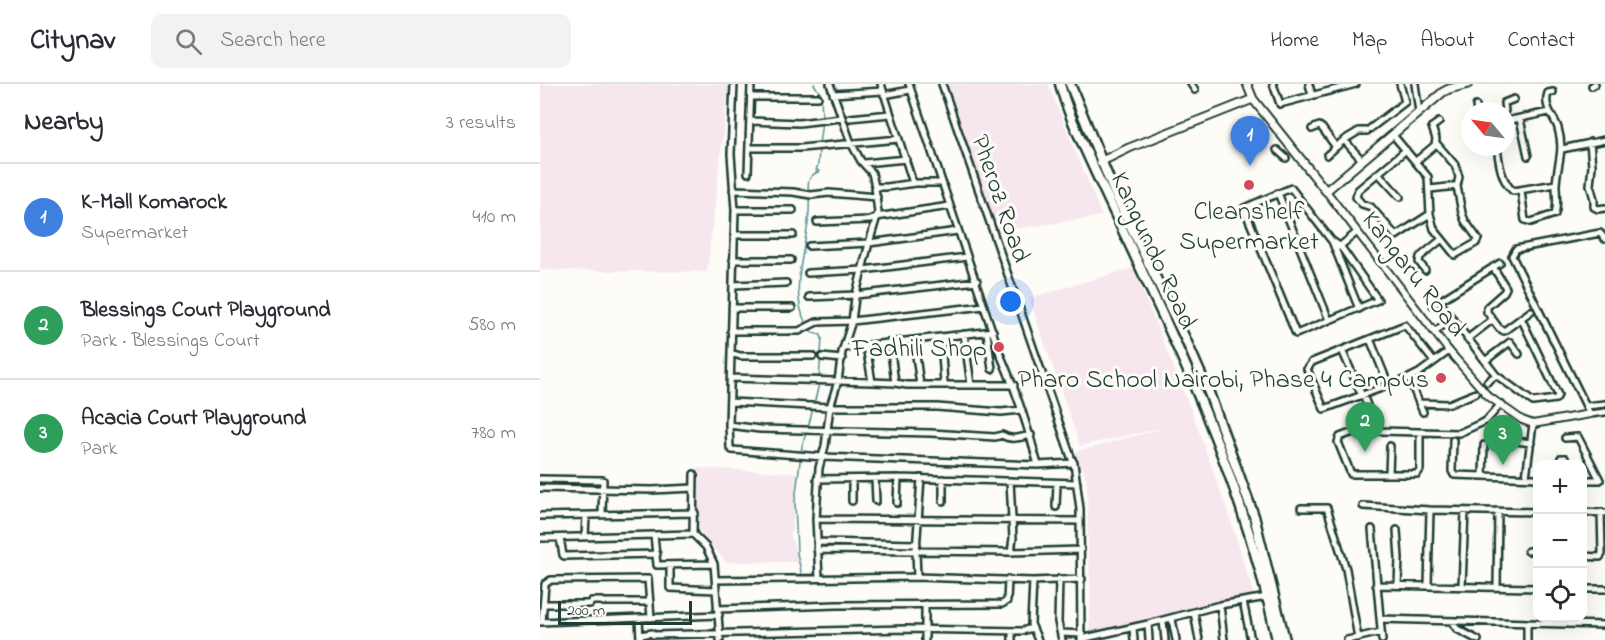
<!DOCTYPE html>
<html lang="en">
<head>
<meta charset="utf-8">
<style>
	body { margin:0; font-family:"Indie Flower",sans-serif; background:#f2f2f3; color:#2b2b33 }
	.controls { position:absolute; right:18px; bottom:18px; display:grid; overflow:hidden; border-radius:12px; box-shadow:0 6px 24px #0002 }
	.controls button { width:54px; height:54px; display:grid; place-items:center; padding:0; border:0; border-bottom:2px solid #e1e1e2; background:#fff; color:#2b2b33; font:30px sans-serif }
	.compass { position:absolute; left:921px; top:18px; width:54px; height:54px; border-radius:50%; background:#fff; box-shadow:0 6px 24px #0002; rotate:299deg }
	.scale { position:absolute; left:18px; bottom:15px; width:134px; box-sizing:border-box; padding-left:6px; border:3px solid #1f3d34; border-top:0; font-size:16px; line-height:21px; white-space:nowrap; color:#1f3d34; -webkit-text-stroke:4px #fdfcf7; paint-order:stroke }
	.you { position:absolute; left:471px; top:218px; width:21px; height:21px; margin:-15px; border:4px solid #fff; border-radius:50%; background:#1a73e8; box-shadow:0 0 0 9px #1a73e833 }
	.badge { display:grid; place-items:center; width:39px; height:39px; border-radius:50%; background:#d1495b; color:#fff; font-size:20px; font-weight:700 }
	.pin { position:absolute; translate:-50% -50px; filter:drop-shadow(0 2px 3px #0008) }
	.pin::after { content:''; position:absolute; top:32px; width:21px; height:18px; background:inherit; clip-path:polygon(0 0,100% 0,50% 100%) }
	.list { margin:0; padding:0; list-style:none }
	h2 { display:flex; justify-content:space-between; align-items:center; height:78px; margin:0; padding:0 24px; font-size:26px }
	h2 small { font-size:20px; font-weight:400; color:#7c7c81 }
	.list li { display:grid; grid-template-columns:39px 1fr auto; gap:18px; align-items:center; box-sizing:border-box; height:108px; padding:0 24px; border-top:2px solid #e1e1e2 }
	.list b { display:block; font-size:22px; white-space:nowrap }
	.list p { margin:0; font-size:20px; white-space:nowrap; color:#7c7c81 }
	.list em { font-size:20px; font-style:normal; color:#7c7c81 }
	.icon { flex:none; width:33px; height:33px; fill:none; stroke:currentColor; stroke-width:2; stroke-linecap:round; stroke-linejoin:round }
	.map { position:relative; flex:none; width:1065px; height:556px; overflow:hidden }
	header { display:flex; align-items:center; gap:36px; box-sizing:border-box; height:84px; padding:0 30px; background:#fff; border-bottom:2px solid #e1e1e2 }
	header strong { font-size:28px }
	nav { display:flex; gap:33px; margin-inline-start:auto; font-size:21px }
	.search { width:420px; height:54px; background:#f2f2f3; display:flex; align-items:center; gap:15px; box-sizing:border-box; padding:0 21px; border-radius:12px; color:#7c7c81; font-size:22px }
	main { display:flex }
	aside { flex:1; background:#fff }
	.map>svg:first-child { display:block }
	.built { fill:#f6e7ee }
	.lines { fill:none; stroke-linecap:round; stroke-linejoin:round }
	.stream { stroke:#569293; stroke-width:1.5 }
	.minor-casing { stroke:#1f3d34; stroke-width:10 }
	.tertiary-casing { stroke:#1f3d34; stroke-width:10 }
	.secondary-casing { stroke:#1f3d34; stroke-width:11 }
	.trunk-casing { stroke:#1f3d34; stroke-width:13 }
	.minor { stroke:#fdfcf7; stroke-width:5 }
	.tertiary { stroke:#fdfcf7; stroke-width:6 }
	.secondary { stroke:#fdfcf7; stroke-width:7 }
	.trunk { stroke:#fdfcf7; stroke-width:8 }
	.poi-dot { fill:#d1495b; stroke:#fdfcf7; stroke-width:2 }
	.labels { text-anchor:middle; stroke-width:6; stroke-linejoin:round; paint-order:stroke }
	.street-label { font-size:26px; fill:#1f3d34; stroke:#fdfcf7 }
	.poi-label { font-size:26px; fill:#1f3d34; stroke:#fdfcf7; text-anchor:end }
</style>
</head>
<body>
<header>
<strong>Citynav</strong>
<div class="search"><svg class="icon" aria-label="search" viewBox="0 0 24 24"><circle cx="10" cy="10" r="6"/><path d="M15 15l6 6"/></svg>Search here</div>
<nav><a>Home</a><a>Map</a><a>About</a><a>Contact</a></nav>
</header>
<main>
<aside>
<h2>Nearby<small>3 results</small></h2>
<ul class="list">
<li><span class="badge" style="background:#3f7fe0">1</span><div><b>K-Mall Komarock</b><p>Supermarket</p></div><em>410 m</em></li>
<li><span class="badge" style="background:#2e9e5b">2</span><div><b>Blessings Court Playground</b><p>Park · Blessings Court</p></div><em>580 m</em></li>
<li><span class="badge" style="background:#2e9e5b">3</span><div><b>Acacia Court Playground</b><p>Park</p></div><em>780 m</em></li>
</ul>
</aside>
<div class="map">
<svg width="1065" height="556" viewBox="0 0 1065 556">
	<rect width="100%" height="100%" fill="#fdfcf7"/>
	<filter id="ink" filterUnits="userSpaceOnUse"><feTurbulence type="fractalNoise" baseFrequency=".0167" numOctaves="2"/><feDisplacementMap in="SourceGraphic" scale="12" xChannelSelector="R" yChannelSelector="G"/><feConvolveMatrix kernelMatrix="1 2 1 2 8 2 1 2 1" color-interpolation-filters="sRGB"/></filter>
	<g filter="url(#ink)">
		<path class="built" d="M0,0H189L167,188L0,186Z
			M408,0H508L562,132L456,148Z
			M593,184L655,336L690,434L714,512L553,551L549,545L551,508L548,469L547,396L535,368L631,342L540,362L489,214Z
			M156,384L259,389L251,452L259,478H186L157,444Z"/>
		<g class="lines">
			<path class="stream" d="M274,0L281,11L282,33
				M279,60L282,38
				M268,108C268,96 268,92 280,87L276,86L278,81L279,65
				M266,240C246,199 272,157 269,113
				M269,244L273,249L281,251L282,255L279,295
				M268,344L279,300
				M262,492L257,469L255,417L262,362L266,349"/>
			<g class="minor-casing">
				<path id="minor" d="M194,0L191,70L195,126L189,341L190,364L192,366L283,373L498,381L534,379
					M290,0L311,59L321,77L332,89L335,103H347L375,99H401
					M341,0L373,99
					M369,0L460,270C476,306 488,343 498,381
					M402,0L531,373L534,379L540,425L541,556
					M651,0L655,6
					M733,0L740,20L816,0
					M769,0L772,12
					M875,0L879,28
					M1052,2L1055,0
					M293,10L343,7
					M344,11L370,6
					M211,13H278
					M936,22L937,27
					M965,27L964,19L974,15
					M310,34L350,30
					M980,35L988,72
					M210,37L259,39L301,34
					M966,37L1009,28
					M772,45L779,42L782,44L796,63L804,56L822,76
					M853,51L888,93L890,130L894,145L915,171L936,159L938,155L925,137L922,129L917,102L919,93L915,81L896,59
					M804,56L819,47H827L865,18L860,0
					M1050,58L1052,82L1050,101L1054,115V123L1058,125L1065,124
					M957,63C959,78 961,97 973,107L1016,100
					M209,64H261L359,55
					M1022,65L1065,56
					M737,66L746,74
					M866,66L818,106L816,113L822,120L831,123L856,152L890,130
					M787,71L796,63
					M876,77L895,61L896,55L892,43L899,38
					M324,79L366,75
					M208,89L211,0
					M839,90L860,113
					M335,103L338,129L329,159L418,147
					M751,104L791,156L801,163L838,216L756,250L704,124Z
					M890,105L917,102
					M193,106L253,108L271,111L289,109L337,113
					M981,107L985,136L991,138L1015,130C1018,120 1016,111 1016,101C1017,79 1025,68 1018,44C1014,32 1003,23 1008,9L1013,8
					M738,109L789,236
					M195,126H253
					M277,138L330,136L336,133L410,122
					M194,151H253
					M1065,155L1060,149L976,165L972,172L1050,330L1065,328
					M792,157L819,225
					M269,162L329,159L315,214L312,237L302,268L298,297L290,323L285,362L279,384L276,435L279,494
					M799,163L816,149
					M193,176H251
					M953,183L966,204L964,208L947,223V228L959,244L964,247L991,227
					M885,186L879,178L880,173L902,155
					M268,189L323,186L427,173
					M193,201L246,199
					M269,213L316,211L437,197
					M899,217L956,291L993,318L1016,315L1018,311L981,234
					M893,221L960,179
					M192,224H252
					M191,247H259L277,238L312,237L444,222
					M894,248L912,235
					M447,249L452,285
					M424,250L431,301
					M401,254L404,300
					M830,255L849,302
					M927,255L952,236
					M374,257L380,301
					M350,260L355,299L367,301H474
					M304,264L453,247
					M802,266L822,312
					M191,269L200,272H273
					M282,273L302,275
					M945,277L970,258L979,270
					M894,278L865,241L772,278L767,285L784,325L869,294L879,289L909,267
					M191,294L332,298L326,262
					M869,294L879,319L909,320L936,309
					M332,298L355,299
					M947,298L956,291
					M825,316L834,340L840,347L919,349L946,337L961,320
					M190,318L290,323H397L461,328L482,326
					M879,319L883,328
					M1047,322L1065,320
					M834,340L800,353L798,358L811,390H877L880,386V349
					M189,341L220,345L391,349L455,353L462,351C471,357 481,353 491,351
					M1025,354L1038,353L1060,396H1042
					M913,356L912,387L914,391L998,394
					M969,356L991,359
					M1019,380L1021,374H1025
					M849,390L850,362
					M943,392L944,361
					M986,393L993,340
					M0,395L63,396L62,431
					M277,395L358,394L537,399
					M312,395V417
					M335,395L336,417
					M470,397L473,454L471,468
					M0,404L112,406L154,404
					M403,417V395
					M357,419L358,394
					M823,422L890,426L998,428
					M516,423L517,399
					M761,424H787L806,485L818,554
					M1042,428L1065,429
					M0,432L155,429
					M276,435L540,437
					M832,445L842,556
					M857,446L859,474L858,501
					M153,450L154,390
					M114,451L117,481L174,480
					M45,453L46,432
					M0,454L153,450L166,463L174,480L180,556
					M20,454L23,471L24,472L117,470
					M277,458L377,460
					M277,466L471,468L541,466
					M988,467H998
					M1042,472L1060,473L1062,470L1061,428
					M130,481V504L176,506
					M377,493L376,467L381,394
					M519,495L518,538L522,556
					M176,496L377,493L493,497L542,495
					M493,497L491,540L498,556
					M836,501L998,504
					M888,501L890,426
					M922,502L925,427
					M957,503L958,427
					M1042,505H1065
					M703,517L711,556
					M4,520H50L51,517H62L63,518H110
					M680,521L684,556
					M177,525L297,521L462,520L467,517L468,495
					M654,528L659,556
					M99,534L100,556
					M632,535L636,556
					M840,535L1065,541
					M623,537L625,556
					M911,537L917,545L938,556
					M0,538L179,531
					M2,538L5,500L11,496L108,495L111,534
					M987,539V556
					M608,540L609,556
					M593,544L594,556
					M472,547V556
					M521,549L542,550
					M100,551L112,549L113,551L365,545L482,547L492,544
					M541,555L608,540L680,521L727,513
					M385,556V520
					M807,556L841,548"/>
			</g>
			<g class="tertiary-casing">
				<path id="tertiary" d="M786,107L909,267L948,312L982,336L993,340L1050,330"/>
			</g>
			<g class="secondary-casing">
				<path id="secondary" d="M707,0L713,15L786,107L903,8L909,5L928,0
					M560,78L589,64L713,15"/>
			</g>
			<g class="trunk-casing">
				<path id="trunk" d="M520,0C528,31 543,60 556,89C576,132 596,174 616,217C667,324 713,440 737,556
					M530,0L575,110L645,254L669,309L714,432L745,556"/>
			</g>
			<use href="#minor" class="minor"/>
			<use href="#tertiary" class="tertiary"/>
			<use href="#secondary" class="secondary"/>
			<use href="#trunk" class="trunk"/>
		</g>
	</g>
	<g class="poi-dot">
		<circle cx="709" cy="101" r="6"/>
		<circle cx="459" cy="263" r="6"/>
		<circle cx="901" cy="294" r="6"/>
	</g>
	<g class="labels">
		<g class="street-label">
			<text transform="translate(462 114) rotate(71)" y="9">Pheroz Road</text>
			<text transform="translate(615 166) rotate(65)" y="9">Kangundo Road</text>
			<text transform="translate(875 189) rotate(52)" y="9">Kangaru Road</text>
		</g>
		<g class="poi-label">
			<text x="709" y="135" text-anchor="middle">Cleanshelf<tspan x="709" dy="30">Supermarket</tspan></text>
			<text x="447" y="272">Fadhili Shop</text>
			<text x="889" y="303">Pharo School Nairobi, Phase 4 Campus</text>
		</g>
	</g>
</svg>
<div class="controls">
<button>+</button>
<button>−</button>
<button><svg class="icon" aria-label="locate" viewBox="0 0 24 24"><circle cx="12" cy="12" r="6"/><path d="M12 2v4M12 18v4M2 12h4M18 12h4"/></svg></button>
</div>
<svg class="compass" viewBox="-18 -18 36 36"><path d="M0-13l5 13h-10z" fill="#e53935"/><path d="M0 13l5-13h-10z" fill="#7c7c81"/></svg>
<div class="scale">200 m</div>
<div class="you"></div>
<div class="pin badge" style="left:710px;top:82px;background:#3f7fe0">1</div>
<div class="pin badge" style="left:825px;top:368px;background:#2e9e5b">2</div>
<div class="pin badge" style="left:963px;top:381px;background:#2e9e5b">3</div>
</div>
</main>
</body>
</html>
